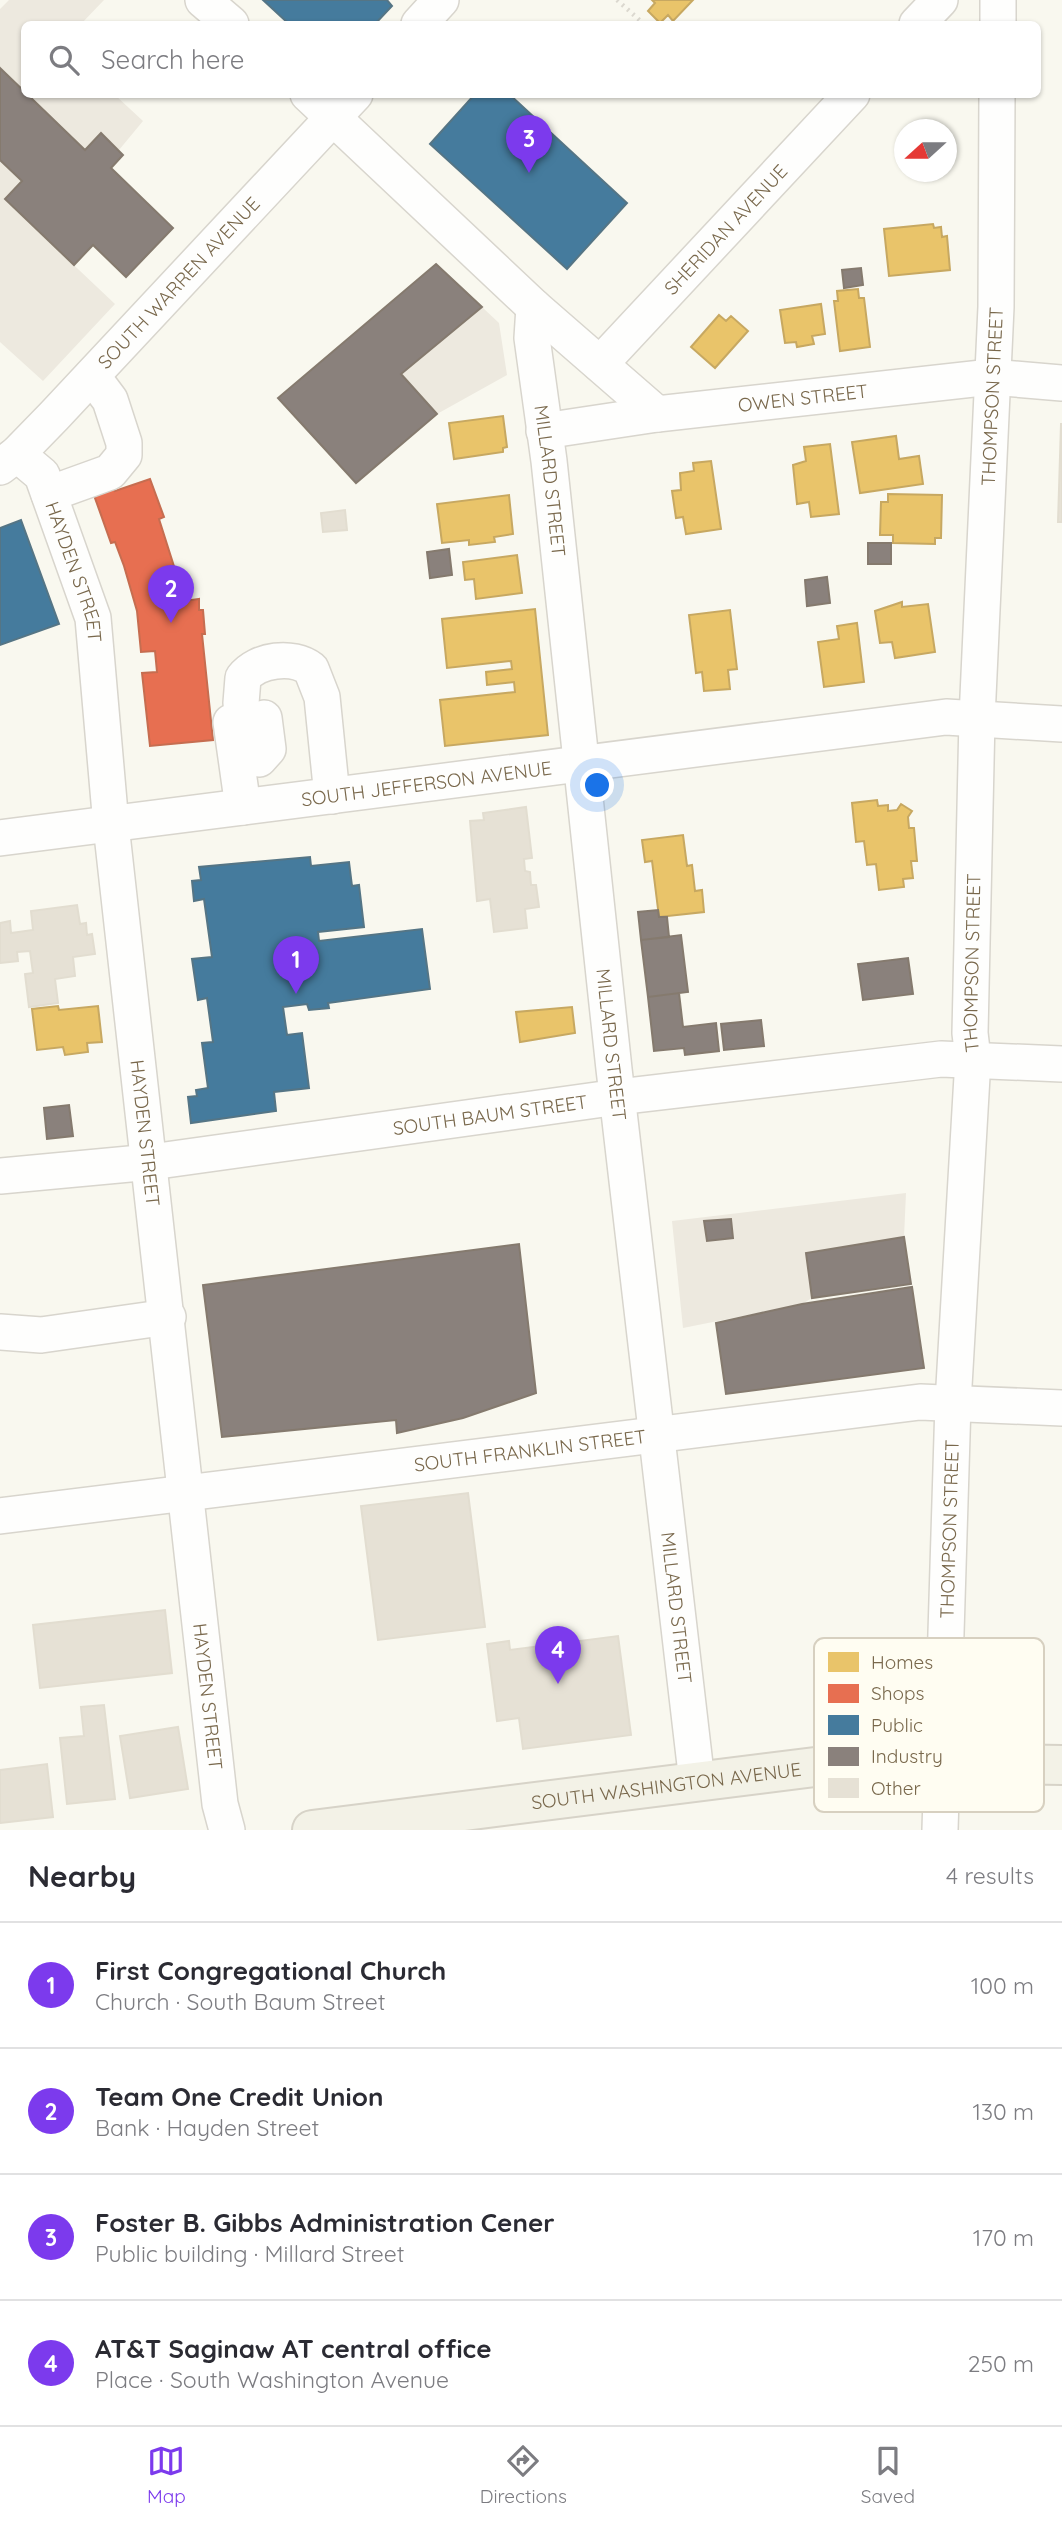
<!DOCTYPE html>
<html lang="en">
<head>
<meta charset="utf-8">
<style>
	body { margin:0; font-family:Quicksand,sans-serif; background:#f2f2f3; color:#2b2b33 }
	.compass { position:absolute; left:894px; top:119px; width:63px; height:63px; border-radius:50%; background:#fff; box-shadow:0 2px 5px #0004; rotate:249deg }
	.you { position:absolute; left:598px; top:786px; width:24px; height:24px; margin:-18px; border:5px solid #fff; border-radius:50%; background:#1a73e8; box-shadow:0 0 0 10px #1a73e833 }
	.badge { display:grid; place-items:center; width:46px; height:46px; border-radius:50%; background:#7c3aed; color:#fff; font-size:23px; font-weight:700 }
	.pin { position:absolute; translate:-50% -58px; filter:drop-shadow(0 2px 4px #0008) }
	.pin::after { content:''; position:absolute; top:37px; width:24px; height:21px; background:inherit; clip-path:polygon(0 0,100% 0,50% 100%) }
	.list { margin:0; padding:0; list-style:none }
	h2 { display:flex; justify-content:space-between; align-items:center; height:91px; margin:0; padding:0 28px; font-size:30px }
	h2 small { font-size:23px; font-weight:400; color:#7c7c81 }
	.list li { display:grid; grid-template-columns:46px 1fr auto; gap:21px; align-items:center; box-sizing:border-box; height:126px; padding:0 28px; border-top:2px solid #e1e1e2 }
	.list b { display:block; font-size:26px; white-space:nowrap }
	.list p { margin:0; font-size:23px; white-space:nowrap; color:#7c7c81 }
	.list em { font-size:23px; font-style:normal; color:#7c7c81 }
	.icon { flex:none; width:38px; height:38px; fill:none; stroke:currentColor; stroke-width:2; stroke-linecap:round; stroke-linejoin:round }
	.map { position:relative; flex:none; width:1062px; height:1830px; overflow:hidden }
	.search { position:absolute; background:#fff; box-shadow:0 2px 5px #0004; left:21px; right:21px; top:21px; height:77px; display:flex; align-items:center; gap:18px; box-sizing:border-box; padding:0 24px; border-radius:10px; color:#7c7c81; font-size:26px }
	.sheet { height:595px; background:#fff }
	nav { display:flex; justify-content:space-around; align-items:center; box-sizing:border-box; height:98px; border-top:2px solid #e1e1e2; background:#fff; font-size:19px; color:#7c7c81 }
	nav a { display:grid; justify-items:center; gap:4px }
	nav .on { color:#7c3aed }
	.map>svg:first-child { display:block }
	.industrial { fill:#ede9df }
	.homes { fill:#e9c46a; stroke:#c7a861; stroke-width:2 }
	.shops { fill:#e76f51; stroke:#c66d50; stroke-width:2 }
	.public { fill:#457b9d; stroke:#557585; stroke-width:2 }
	.industry { fill:#8a817c; stroke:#857a6e; stroke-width:2 }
	.building { fill:#e6e1d5; stroke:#e2ddd0; stroke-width:2 }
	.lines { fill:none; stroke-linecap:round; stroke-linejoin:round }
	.minor-casing { stroke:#d8d5cd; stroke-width:38 }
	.major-casing { stroke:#d7d3c8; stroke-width:42 }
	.path { stroke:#dbd8cf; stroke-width:4.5; stroke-dasharray:2 5; stroke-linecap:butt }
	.minor { stroke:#fefefd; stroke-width:35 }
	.major { stroke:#f3f2e7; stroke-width:38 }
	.labels { text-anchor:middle; stroke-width:7; stroke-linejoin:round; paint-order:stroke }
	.street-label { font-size:19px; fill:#79684c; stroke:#fffdf2 }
	.key { fill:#fffdf2; stroke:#d7d0c0; stroke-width:2 }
	.key-label { font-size:19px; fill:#79684c }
</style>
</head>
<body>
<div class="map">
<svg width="1062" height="1830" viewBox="0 0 1062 1830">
	<rect width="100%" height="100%" fill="#f9f8ef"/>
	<path class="industrial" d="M9,0H104L81,24H24V91L0,68V9Z
		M28,95H115L143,121L119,150L101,133L85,150Z
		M0,160L22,181L5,200L115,304L43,381L0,342Z
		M482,307L499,323L507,375L437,414L401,374Z
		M906,1193L904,1237L806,1253L812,1298L802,1304L683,1328L672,1221Z"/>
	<path class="homes" d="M652,0H693L673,21L668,15L660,23L648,11L655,3Z
		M933,224L934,228L941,227L942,237L947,236L950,270L889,276L884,229Z
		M858,289L859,298H864L870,347L840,351L834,301H838L837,291Z
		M821,304L825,334L812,336L814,344L797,347L796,342L785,343L780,310Z
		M719,315L726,321L731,316L748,331L715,368L691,347Z
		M503,416L507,447L503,448V452L454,459L449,423Z
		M896,436L899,459L919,456L923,484L860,493L852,442Z
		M830,444L839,514L811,517L809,502L797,504L793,465L806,461L804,447Z
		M711,461L721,529L686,534L683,517L676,518L672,491L681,490L680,473L694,471L693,463Z
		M888,494L942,495L941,538H935V544L893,543V535H880L881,502H888Z
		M509,495L513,534L494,537L495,542L469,545V540L442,543L437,504Z
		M517,555L522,593L476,599L474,579L465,580L463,562Z
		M902,602V607L928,604L935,652L895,658L892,642L880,643L875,611Z
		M535,609L548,735L445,746L440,700L515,692L514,682L487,685L486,672L512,669L511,661L447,668L442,619Z
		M730,610L737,669L728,670L730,689L704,691L702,672L696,673L689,615Z
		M857,623L864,682L824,687L818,642L839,639L837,626Z
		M877,800L878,806L888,805V811L897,810L901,804L912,811L908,817L909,828H914L917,861H911L913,878L903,879L904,887L879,890L876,864L867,865L864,841L856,842L852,803Z
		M683,835L687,866L692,865L695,891L702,890L704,912L659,917L652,861L645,862L642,840Z
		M58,1006L59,1010L98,1006L102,1042L87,1043L88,1052L65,1055L63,1047L37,1050L32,1009Z
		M572,1007L575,1033L520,1042L516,1012Z"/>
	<path class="shops" d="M109,477L115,491L150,479L164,517L159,519L185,601L199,599V610H203L205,634H202L213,740L150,746L142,673L157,672L155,651L141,652L137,611L124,566L115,542L111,543L90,484Z"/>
	<path class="public" d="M263,0H387L392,6L375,24H289Z
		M475,94H509L627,203L567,269L430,144Z
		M21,520L59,624L0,645V528Z
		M310,857L311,866L349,862L352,886L359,885L364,927L318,932L319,941L422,929L430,989L328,1003L329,1008L309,1010L307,1004L283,1007L287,1035L302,1033L309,1088L274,1092L276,1111L191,1123L188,1097L197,1096L196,1090L208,1088L202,1043L213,1042L207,998L198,1000L192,959L212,957L204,899L194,901L192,881L201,880L199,867Z"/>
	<path class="industry" d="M0,68L85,150L101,133L123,155L111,168L173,228L126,277L93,245L74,265L5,199L22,181L0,160Z
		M436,264L482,307L401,374L437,414L356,483L278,398Z
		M861,268L863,285L844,288L842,270Z
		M868,543H891V564H868Z
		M449,549L452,575L430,578L427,552Z
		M827,577L830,603L807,606L805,580Z
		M658,910L659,917H667L669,937L641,940L638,912Z
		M681,935L688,992L648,997L641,940Z
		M908,958L913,994L863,1000L858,964Z
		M679,993L683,1027L716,1023L719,1051L685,1055L684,1048L654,1051L648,997Z
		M761,1020L764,1046L724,1050L721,1024Z
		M69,1105L73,1136L47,1139L44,1108Z
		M731,1219L733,1238L707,1241L704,1221Z
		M904,1237L911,1284L812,1298L806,1253Z
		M519,1244L536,1393L463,1418L397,1433L396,1420L222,1437L203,1285Z
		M912,1287L924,1368L726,1394L716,1323L802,1304Z"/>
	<path class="building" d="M1061,424H1062V522H1058Z
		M345,510L347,530L323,532L321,513Z
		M526,807L532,858L524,859L525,871L530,872L531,885H536L539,907L525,909L527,928L494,932L490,899L477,901L470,821L484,820L483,813Z
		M77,905L80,924L86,923L87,935L92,934L95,954L73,957L75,976L55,979L58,1003L29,1007L25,974L33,973L30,951L17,952L18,961L0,963V923L10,921L11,933L33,930L31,911Z
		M468,1493L485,1627L378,1640L361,1506Z
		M165,1610L172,1673L40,1688L33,1625Z
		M618,1636L631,1735L523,1749L519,1718L497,1721L487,1644L509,1641L510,1650Z
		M104,1705L115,1799L67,1804L60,1738L84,1736L81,1707Z
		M178,1727L188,1789L130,1798L120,1736Z
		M47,1764L53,1817L0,1823V1770Z"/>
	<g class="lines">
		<g class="minor-casing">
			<g id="minor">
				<path d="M203,0L231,24"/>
				<path d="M419,24L441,0"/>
				<path d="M917,24L940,0"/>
				<path d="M998,24V0"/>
				<path d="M308,94L534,307L657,414"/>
				<path id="s1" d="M534,307L532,338L549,461L614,1069L697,1782"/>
				<path id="s2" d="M600,364L852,94"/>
				<path id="s3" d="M544,431L657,414L991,377L1062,383"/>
				<path id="s4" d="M17,454L42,475L93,618L111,825L220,1804L227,1830"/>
				<path id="s5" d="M0,467L17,454L54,416L355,94"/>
				<path d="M49,494L110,472L124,455V443L110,400L92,376"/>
				<path d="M241,703L243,678C257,659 293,655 311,669L322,697L332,796"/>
				<path d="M231,722L243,807"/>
				<path d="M259,759L268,749L264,718"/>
				<path id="s6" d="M0,838L946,717L1062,724"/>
				<path id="s7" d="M0,1176L151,1162L618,1097L941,1059L1062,1064"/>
				<path d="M0,1332L41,1335L168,1317"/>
				<path id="s8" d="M0,1516L920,1402L1062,1408"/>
				<path id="s9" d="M940,1830L953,1403L973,1059L970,1033L977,718L996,307L997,94"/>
			</g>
		</g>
		<g class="major-casing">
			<g id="major">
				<path id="s10" d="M312,1830L823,1766L942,1763L1062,1765"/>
			</g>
		</g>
		<path class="path" d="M617,0L644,24"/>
		<use href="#minor" class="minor"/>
		<use href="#major" class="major"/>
	</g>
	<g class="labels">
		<g class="street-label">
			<text dy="7" stroke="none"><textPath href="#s2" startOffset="184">SHERIDAN AVENUE</textPath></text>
			<text dy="7" stroke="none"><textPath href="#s5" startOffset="257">SOUTH WARREN AVENUE</textPath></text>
			<text dy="7" stroke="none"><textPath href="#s9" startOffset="1435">THOMPSON STREET</textPath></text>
			<text dy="7" stroke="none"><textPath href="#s3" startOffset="261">OWEN STREET</textPath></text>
			<text dy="7" stroke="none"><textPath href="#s1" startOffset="175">MILLARD STREET</textPath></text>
			<text dy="7" stroke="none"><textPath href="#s4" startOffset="135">HAYDEN STREET</textPath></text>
			<text dy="7" stroke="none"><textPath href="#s6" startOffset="430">SOUTH JEFFERSON AVENUE</textPath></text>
			<text dy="7" stroke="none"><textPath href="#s9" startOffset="868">THOMPSON STREET</textPath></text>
			<text dy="7" stroke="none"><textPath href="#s1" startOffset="742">MILLARD STREET</textPath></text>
			<text dy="7" stroke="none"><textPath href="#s7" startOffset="494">SOUTH BAUM STREET</textPath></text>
			<text dy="7" stroke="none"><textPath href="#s4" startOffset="702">HAYDEN STREET</textPath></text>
			<text dy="7" stroke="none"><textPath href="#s8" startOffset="534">SOUTH FRANKLIN STREET</textPath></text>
			<text dy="7" stroke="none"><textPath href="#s9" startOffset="301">THOMPSON STREET</textPath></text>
			<text dy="7" stroke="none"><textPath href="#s1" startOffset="1309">MILLARD STREET</textPath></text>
			<text dy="7" stroke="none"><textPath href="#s4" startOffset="1269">HAYDEN STREET</textPath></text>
			<text dy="7" stroke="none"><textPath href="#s10" startOffset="357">SOUTH WASHINGTON AVENUE</textPath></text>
		</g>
	</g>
	<rect x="814" y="1638" width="230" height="174" rx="10" class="key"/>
	<rect x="828" y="1652" width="31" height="20" fill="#e9c46a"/>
	<rect x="828" y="1684" width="31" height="19" fill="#e76f51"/>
	<rect x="828" y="1715" width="31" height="20" fill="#457b9d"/>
	<rect x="828" y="1747" width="31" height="19" fill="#8a817c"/>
	<rect x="828" y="1778" width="31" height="20" fill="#e6e1d5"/>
	<g class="key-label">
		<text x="871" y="1669">Homes</text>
		<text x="871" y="1700">Shops</text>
		<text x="871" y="1732">Public</text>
		<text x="871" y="1763">Industry</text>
		<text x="871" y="1795">Other</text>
	</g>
</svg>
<svg class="compass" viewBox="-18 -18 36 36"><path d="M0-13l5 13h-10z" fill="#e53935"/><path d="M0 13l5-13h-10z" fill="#7c7c81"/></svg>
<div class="you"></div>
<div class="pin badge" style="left:296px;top:994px">1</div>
<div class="pin badge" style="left:171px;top:623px">2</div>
<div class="pin badge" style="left:529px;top:173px">3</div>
<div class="pin badge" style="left:558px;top:1684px">4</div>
<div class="search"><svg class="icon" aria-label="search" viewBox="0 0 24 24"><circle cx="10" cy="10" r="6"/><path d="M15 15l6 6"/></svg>Search here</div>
</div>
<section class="sheet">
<h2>Nearby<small>4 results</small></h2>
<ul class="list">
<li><span class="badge">1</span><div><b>First Congregational Church</b><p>Church · South Baum Street</p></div><em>100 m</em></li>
<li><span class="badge">2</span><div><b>Team One Credit Union</b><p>Bank · Hayden Street</p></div><em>130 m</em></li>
<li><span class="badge">3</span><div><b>Foster B. Gibbs Administration Cener</b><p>Public building · Millard Street</p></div><em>170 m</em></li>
<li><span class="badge">4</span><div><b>AT&amp;T Saginaw AT central office</b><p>Place · South Washington Avenue</p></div><em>250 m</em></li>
</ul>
</section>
<nav>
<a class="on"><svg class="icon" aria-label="map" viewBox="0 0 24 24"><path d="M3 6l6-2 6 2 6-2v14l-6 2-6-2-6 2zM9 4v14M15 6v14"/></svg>Map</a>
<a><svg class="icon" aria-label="directions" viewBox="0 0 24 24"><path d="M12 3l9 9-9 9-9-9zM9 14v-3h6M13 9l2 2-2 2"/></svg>Directions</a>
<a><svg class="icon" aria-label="saved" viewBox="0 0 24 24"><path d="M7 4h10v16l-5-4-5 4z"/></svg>Saved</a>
</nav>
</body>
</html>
